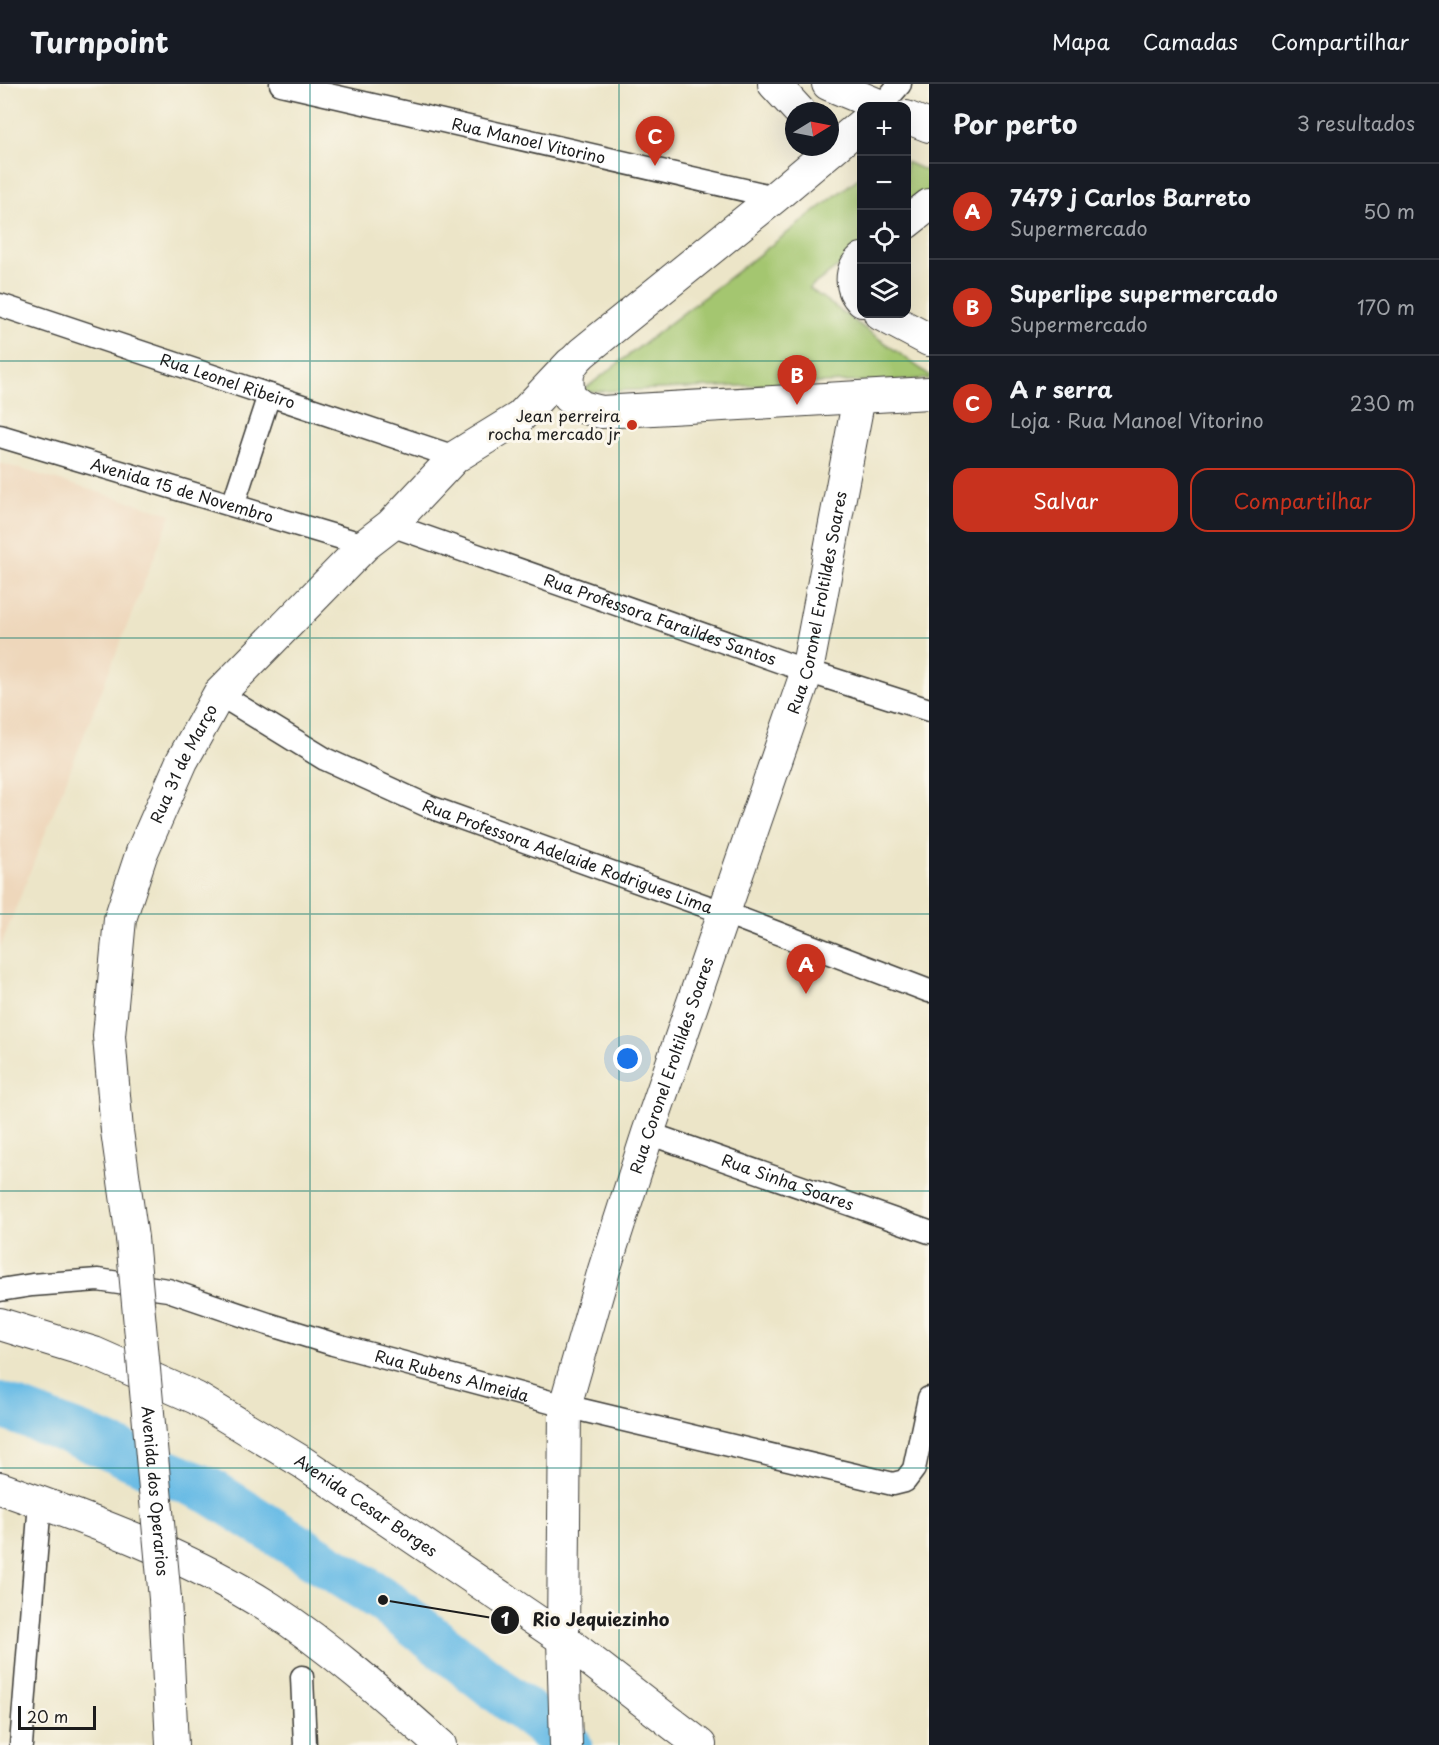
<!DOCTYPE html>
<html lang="pt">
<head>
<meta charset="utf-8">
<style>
	body { margin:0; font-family:"Playpen Sans",sans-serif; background:#242831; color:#f1f3f6 }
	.controls { position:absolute; right:18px; top:18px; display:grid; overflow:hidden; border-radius:12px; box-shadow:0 6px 24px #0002 }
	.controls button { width:54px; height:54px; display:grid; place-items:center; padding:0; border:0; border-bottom:2px solid #363941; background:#171b24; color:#f1f3f6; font:30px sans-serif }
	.compass { position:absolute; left:785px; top:18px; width:54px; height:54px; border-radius:50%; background:#171b24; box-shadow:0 6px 24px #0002; rotate:80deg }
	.scale { position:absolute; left:18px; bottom:15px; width:78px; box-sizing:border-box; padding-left:6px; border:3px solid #1c1c1c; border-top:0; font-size:16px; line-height:21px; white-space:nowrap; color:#1c1c1c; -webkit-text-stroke:4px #fbf7ec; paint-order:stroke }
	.you { position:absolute; left:628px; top:975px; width:21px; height:21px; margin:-15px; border:4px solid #fff; border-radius:50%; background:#1a73e8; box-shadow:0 0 0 9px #1a73e833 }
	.badge { display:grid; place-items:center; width:39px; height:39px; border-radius:50%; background:#c8321e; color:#fff; font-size:20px; font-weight:700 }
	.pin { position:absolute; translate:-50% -50px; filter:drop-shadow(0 2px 3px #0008) }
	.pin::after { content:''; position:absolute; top:32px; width:21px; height:18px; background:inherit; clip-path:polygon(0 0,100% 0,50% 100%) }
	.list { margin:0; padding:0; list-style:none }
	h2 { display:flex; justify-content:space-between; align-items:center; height:78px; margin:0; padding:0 24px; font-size:26px }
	h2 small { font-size:20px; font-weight:400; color:#9ea1a6 }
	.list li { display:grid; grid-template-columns:39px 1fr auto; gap:18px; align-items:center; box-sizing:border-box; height:96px; padding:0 24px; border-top:2px solid #363941 }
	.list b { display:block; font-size:22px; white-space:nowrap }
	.list p { margin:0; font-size:20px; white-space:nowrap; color:#9ea1a6 }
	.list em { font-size:20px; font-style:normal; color:#9ea1a6 }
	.actions { display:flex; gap:12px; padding:18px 24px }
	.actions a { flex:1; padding:14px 0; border:2px solid #c8321e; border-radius:18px; text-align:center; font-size:21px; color:#c8321e }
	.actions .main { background:#c8321e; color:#fff }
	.icon { flex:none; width:33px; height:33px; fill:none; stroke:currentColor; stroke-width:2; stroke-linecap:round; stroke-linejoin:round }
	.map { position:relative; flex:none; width:929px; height:1661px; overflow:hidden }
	header { display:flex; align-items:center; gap:36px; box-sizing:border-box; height:84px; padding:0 30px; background:#171b24; border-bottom:2px solid #363941 }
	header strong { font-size:28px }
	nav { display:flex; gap:33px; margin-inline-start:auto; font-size:21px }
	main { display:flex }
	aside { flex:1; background:#171b24 }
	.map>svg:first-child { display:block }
	.built { fill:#eed7bb }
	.park { fill:#a4c66f; stroke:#607146; stroke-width:1.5 }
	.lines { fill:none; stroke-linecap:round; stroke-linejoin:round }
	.river { stroke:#6abce5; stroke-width:46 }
	.street-casing { stroke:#3b3a36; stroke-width:25 }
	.secondary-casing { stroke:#3b3a36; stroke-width:34 }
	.street { stroke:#fff; stroke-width:22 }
	.secondary { stroke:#fff; stroke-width:32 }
	.secondary-bridge-casing { stroke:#3b3a36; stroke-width:34; stroke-linecap:butt }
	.secondary-bridge { stroke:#fff; stroke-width:32 }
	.grid { fill:none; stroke:#0f766e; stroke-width:1.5; stroke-opacity:0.55 }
	.poi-dot { fill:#c8321e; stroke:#fbf7ec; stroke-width:2 }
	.labels { text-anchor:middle; stroke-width:6; stroke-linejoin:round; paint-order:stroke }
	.street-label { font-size:16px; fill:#1c1c1c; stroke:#fbf7ec }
	.poi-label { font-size:16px; fill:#1c1c1c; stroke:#fbf7ec; text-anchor:end }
	.leader { fill:none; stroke:#1c1c1c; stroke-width:2 }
	.callout-dot { fill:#1c1c1c; stroke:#fbf7ec; stroke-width:2 }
	.mark-label { font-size:18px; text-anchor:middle; font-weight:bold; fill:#fff }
	.callout-label { font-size:18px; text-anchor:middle; font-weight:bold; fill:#1c1c1c; stroke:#fbf7ec; stroke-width:6; stroke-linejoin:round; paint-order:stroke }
</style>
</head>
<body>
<header>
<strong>Turnpoint</strong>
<nav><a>Mapa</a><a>Camadas</a><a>Compartilhar</a></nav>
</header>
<main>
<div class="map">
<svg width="929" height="1661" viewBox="0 0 929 1661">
	<rect width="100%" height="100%" fill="#fbf7ec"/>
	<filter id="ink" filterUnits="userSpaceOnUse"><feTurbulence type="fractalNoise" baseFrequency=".0167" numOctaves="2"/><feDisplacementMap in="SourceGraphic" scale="12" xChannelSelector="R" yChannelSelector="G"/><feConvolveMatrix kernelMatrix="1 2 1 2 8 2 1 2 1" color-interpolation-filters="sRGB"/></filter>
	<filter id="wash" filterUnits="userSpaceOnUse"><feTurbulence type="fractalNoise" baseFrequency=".008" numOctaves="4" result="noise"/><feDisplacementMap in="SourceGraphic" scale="24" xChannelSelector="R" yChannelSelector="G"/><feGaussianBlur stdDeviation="1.35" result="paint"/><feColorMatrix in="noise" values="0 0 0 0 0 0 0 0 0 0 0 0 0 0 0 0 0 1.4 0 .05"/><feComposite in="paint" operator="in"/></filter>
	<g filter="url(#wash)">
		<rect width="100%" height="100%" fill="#ece5c8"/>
		<path class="built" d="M0,379L171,430L0,864Z"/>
		<path class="park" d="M906,78L929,88V119L906,134Z
			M861,92V166L809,204L929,291V295L581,308Z"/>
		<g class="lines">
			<path class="river" d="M0,1321L89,1355L210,1407L383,1516L569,1661"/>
		</g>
	</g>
	<g filter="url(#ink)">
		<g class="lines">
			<g class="street-casing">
				<g id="street">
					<path id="s1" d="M281,0L775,113"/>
					<path d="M881,22L900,0"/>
					<path id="s2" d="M0,221L455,373"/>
					<path id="s3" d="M0,352L365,461"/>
					<path d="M233,421L269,311"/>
					<path id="s4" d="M391,441L807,587L929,626"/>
					<path id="s5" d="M219,610L325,675L430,723L725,829L929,907"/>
					<path id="s6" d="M648,1049L929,1148"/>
					<path id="s7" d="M0,1206L32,1201L98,1196L168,1206L268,1240L333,1260L565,1322L893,1400L905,1397L914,1385L929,1314"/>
					<path d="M302,1593L305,1661"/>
					<path d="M21,1661L40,1418"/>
				</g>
			</g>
			<g class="secondary-casing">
				<g id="secondary">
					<path d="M774,0L799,27"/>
					<path d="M828,0L881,22"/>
					<path d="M906,33L929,42"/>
					<path d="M862,40L775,113L582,269C566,284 566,292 569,313L582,323L601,328L929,309"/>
					<path d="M906,139L929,121"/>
					<path d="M862,175C849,187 850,205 862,217"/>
					<path d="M880,230L929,256"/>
					<path id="s8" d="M132,1154L117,1047L109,952L120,835L142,768L182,677L219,610L365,461L391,441L455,373L520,333L571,279"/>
					<path id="s9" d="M0,1240L94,1269L196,1314L302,1378L563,1555L700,1661"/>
					<path d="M0,1404C90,1436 189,1472 270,1524C331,1564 386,1613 440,1661"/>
					<path d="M165,1515L172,1661"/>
					<path id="s10" d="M566,1661L563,1555L565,1322L604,1186L648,1049L807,587L859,313"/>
				</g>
			</g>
			<use href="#street" class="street"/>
			<use href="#secondary" class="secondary"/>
			<g class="secondary-bridge-casing">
				<g id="secondary-bridge">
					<path id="s11" d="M132,1154L165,1515"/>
				</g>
			</g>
			<use href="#secondary-bridge" class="secondary-bridge"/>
		</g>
	</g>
	<path class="grid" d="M310,0V1661M619,0V1661M0,277H929M0,554H929M0,830H929M0,1107H929M0,1384H929"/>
	<circle class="poi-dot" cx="632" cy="341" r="6"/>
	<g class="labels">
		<g class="street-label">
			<text dy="6" stroke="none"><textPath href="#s1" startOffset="254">Rua Manoel Vitorino</textPath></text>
			<text dy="6" stroke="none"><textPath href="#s2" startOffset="240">Rua Leonel Ribeiro</textPath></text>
			<text dy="6" stroke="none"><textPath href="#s3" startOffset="190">Avenida 15 de Novembro</textPath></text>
			<text dy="6" stroke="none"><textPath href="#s10" startOffset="1182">Rua Coronel Eroltildes Soares</textPath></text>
			<text dy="6" stroke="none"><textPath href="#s4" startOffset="285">Rua Professora Faraildes Santos</textPath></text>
			<text dy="6" stroke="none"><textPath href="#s8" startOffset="489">Rua 31 de Março</textPath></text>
			<text dy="6" stroke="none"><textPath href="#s5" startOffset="386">Rua Professora Adelaide Rodrigues Lima</textPath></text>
			<text dy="6" stroke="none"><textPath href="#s10" startOffset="696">Rua Coronel Eroltildes Soares</textPath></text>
			<text dy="6" stroke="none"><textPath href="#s6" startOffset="148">Rua Sinha Soares</textPath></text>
			<text dy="6" stroke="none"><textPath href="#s7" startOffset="466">Rua Rubens Almeida</textPath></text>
			<text dy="6" stroke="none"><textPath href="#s11" startOffset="254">Avenida dos Operarios</textPath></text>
			<text dy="6" stroke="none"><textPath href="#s9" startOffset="411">Avenida Cesar Borges</textPath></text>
		</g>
		<g class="poi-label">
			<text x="620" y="338">Jean perreira<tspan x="620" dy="18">rocha mercado jr</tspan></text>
		</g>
	</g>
	<path class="leader" d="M383 1516L505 1536"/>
	<g class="callout-dot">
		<circle cx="383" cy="1516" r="6"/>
		<circle cx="505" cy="1536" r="15"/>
	</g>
	<g class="mark-label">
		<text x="505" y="1542">1</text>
	</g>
	<g class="callout-label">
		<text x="601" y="1542">Rio Jequiezinho</text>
	</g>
</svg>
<div class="controls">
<button>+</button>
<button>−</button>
<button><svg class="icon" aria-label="locate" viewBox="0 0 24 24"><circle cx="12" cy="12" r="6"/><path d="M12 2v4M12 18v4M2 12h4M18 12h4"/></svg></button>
<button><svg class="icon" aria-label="layers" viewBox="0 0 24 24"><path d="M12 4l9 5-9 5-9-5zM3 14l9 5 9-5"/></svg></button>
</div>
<svg class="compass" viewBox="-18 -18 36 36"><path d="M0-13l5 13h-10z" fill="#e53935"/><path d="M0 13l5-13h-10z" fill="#9ea1a6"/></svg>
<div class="scale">20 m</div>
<div class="you"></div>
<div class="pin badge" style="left:806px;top:910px">A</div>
<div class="pin badge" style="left:797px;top:321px">B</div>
<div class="pin badge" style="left:655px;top:82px">C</div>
</div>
<aside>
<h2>Por perto<small>3 resultados</small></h2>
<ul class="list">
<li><span class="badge">A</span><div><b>7479 j Carlos Barreto</b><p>Supermercado</p></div><em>50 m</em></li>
<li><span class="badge">B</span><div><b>Superlipe supermercado</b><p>Supermercado</p></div><em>170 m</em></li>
<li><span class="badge">C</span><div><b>A r serra</b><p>Loja · Rua Manoel Vitorino</p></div><em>230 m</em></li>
</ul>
<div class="actions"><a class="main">Salvar</a><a>Compartilhar</a></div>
</aside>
</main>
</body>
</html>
